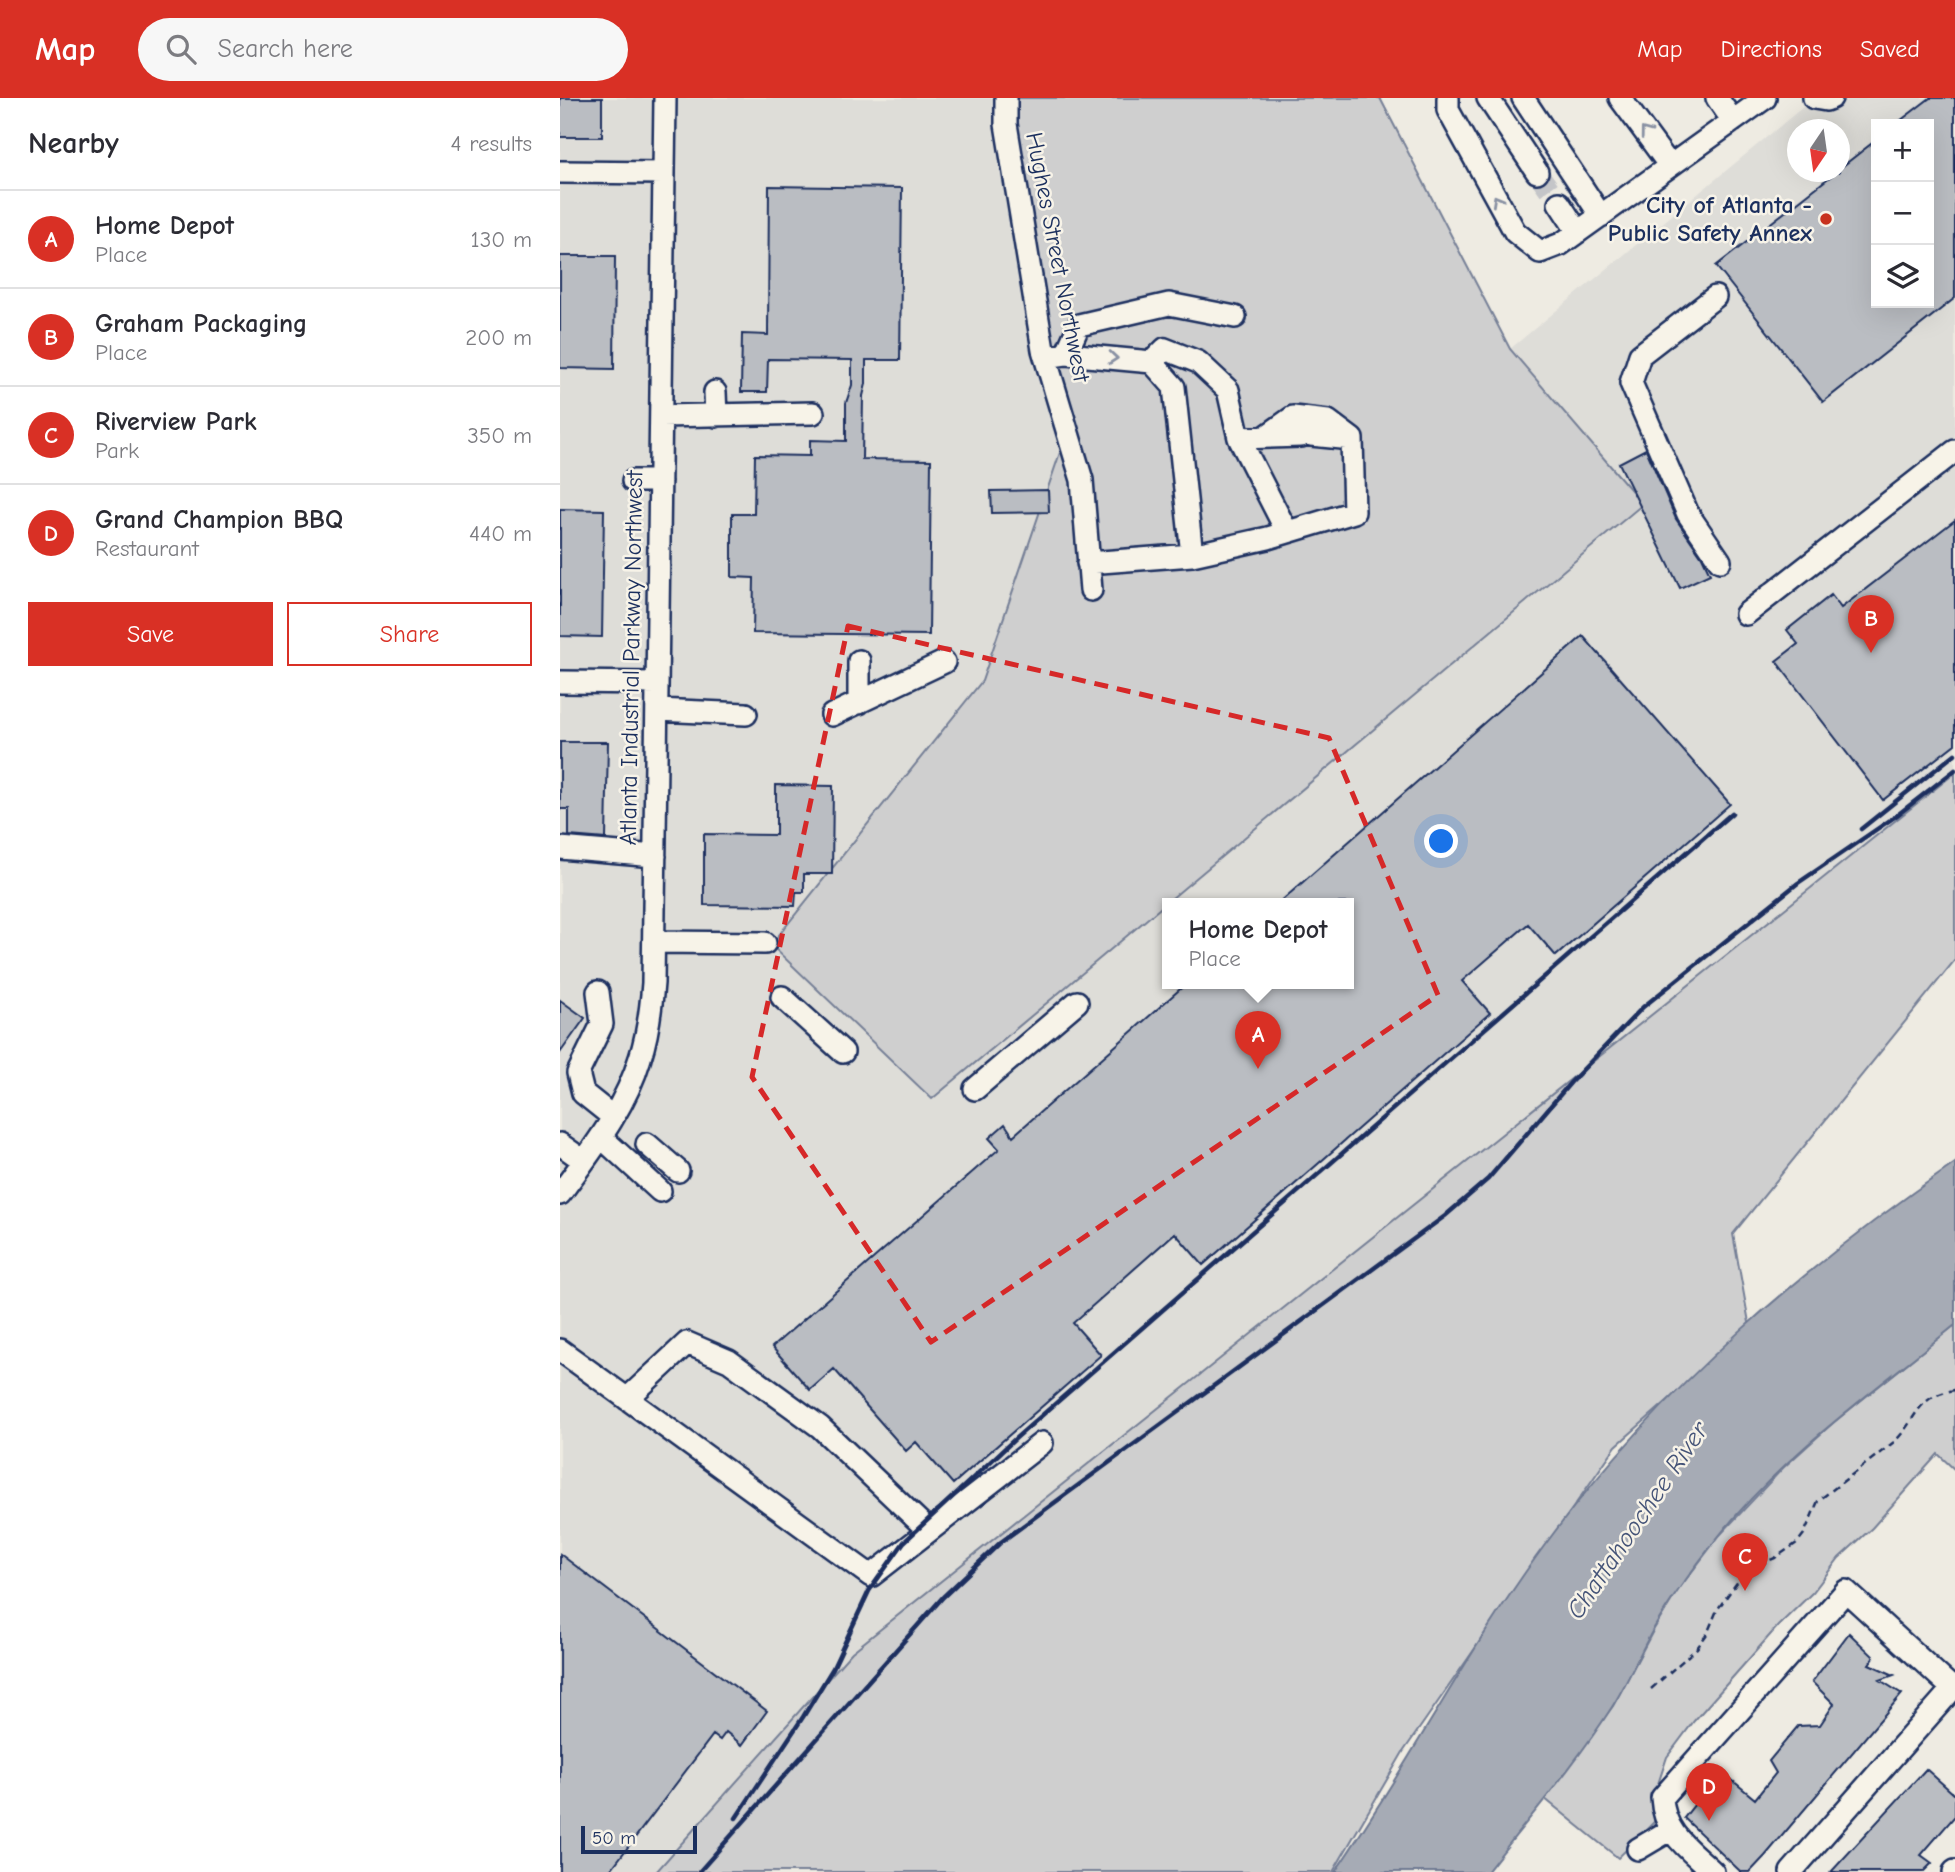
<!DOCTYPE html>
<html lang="en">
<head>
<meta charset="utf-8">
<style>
	body { margin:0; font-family:"Comic Neue",sans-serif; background:#f7f7f7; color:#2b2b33 }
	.controls { position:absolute; right:21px; top:21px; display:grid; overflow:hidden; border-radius:0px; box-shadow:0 7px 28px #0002 }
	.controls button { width:63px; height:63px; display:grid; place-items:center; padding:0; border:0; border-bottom:2px solid #e1e1e2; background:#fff; color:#2b2b33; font:35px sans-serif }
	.compass { position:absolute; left:1227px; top:21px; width:63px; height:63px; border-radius:50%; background:#fff; box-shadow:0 7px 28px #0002; rotate:193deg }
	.scale { position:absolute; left:21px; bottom:18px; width:116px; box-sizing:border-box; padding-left:7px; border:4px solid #1b2f5e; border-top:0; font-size:19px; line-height:24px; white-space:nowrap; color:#1b2f5e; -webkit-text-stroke:5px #f7f3e8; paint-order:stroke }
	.you { position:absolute; left:882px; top:744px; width:24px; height:24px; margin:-18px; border:5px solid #fff; border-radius:50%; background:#1a73e8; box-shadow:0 0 0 10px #1a73e833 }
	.badge { display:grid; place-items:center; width:46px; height:46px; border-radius:50%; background:#d93025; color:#fff; font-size:23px; font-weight:700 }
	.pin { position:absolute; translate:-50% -58px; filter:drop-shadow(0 2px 4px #0008) }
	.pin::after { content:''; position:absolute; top:37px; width:24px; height:21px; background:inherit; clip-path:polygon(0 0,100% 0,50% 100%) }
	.popup { position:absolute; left:602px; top:800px; width:192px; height:91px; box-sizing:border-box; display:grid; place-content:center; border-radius:0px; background:#fff; filter:drop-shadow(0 2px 5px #0005); font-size:23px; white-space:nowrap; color:#7c7c81 }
	.popup b { font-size:26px; color:#2b2b33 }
	.popup::after { content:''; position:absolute; left:50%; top:100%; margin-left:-14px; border:14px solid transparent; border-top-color:#fff }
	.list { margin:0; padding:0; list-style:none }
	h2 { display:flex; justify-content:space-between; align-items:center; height:91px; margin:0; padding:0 28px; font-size:30px }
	h2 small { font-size:23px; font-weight:400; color:#7c7c81 }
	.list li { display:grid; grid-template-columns:46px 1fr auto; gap:21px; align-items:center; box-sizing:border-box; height:98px; padding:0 28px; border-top:2px solid #e1e1e2 }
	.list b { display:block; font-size:26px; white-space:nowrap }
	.list p { margin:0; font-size:23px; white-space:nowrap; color:#7c7c81 }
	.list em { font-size:23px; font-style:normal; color:#7c7c81 }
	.actions { display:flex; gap:14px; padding:21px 28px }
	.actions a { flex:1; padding:16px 0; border:2px solid #d93025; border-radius:0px; text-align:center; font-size:24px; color:#d93025 }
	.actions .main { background:#d93025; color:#fff }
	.icon { flex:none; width:38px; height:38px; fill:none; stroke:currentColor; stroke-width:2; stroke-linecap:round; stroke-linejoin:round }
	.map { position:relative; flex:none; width:1395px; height:1774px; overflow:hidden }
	header { display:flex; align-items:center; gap:42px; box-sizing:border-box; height:98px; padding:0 35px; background:#d93025; color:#fff }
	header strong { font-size:33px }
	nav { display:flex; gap:38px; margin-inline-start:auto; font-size:24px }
	.search { width:490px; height:63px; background:#f7f7f7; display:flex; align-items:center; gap:18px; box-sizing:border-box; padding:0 24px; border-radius:38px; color:#7c7c81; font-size:26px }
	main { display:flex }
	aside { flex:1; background:#fff }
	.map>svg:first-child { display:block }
	.built { fill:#deddd8; fill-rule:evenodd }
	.green { fill:#cfcfcf; stroke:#757f96; stroke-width:2 }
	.water { fill:#a6abb5; stroke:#6e7992; stroke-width:2 }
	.building { fill:#babdc2; stroke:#1b2f5e; stroke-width:2 }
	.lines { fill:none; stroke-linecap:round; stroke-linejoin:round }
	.minor-tunnel { stroke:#c4c5c8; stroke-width:21; stroke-dasharray:21 10; stroke-linecap:butt }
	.minor-casing { stroke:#1b2f5e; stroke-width:26 }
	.path { stroke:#1b2f5e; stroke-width:2.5; stroke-dasharray:7 5; stroke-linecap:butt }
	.minor { stroke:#f7f3e8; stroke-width:21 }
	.rail { stroke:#1b2f5e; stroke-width:4.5 }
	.oneway { stroke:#8991a3 }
	.marked { fill:none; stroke:#d62828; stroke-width:5; stroke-dasharray:14 9; stroke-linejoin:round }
	.poi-dot { fill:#c8321e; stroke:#f7f3e8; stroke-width:2.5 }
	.labels { text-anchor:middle; stroke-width:5; stroke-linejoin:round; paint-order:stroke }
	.poi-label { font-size:24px; font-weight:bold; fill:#1b2f5e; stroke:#f7f3e8; text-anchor:end }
	.street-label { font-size:24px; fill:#1b2f5e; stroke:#f7f3e8 }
	.water-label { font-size:26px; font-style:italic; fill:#455478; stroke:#f7f3e8 }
</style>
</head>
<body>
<header>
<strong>Map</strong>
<div class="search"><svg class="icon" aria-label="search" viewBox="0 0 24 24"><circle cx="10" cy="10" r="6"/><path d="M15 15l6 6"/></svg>Search here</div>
<nav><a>Map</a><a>Directions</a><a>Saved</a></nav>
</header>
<main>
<aside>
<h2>Nearby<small>4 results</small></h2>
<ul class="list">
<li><span class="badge">A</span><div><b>Home Depot</b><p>Place</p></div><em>130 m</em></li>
<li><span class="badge">B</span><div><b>Graham Packaging</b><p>Place</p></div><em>200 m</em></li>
<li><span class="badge">C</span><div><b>Riverview Park</b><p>Park</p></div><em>350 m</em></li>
<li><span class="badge">D</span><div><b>Grand Champion BBQ</b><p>Restaurant</p></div><em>440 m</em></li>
</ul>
<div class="actions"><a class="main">Save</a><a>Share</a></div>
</aside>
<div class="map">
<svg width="1395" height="1774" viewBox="0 0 1395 1774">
	<rect width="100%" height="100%" fill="#eeebe2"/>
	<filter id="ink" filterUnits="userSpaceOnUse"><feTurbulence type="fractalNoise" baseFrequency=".0143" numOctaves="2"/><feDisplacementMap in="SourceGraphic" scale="14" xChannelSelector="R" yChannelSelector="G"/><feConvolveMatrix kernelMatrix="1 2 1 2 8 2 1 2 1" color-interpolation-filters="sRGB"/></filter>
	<g filter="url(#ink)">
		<path class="built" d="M0,0H457L459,78L506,337L422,583L211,847L1082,405L950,251L1254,0H1395V675L292,1554L96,1774H0ZM1316,26H1369V205H1316ZM1238,32H1280V74H1238ZM607,805H789V885H607Z"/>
		<path class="green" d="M457,0H820L950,251L1083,406L372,1001L211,847L422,583L506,337L459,78Z
			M1395,675V862L1173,1136L1190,1230L1056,1348L843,1654L773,1774H96L292,1554Z
			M1395,1227V1372L1378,1356L1312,1430L1279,1460L1253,1494L1218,1528L1134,1623L1107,1659L1094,1698L1103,1715L1058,1760L984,1700L1053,1608L1094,1531L1118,1492L1160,1437L1223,1370L1274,1324Z"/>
		<path class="water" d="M1395,1065V1227C1313,1294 1225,1355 1158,1439C1135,1468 1113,1498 1094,1530C1079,1556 1068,1584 1052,1609C1015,1667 969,1720 927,1774H775C851,1664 912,1543 993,1436C1103,1289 1244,1169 1395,1065Z"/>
		<path class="building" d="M0,0H42V39H0Z
			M1370,0H1395V200L1263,304L1156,168L1276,74H1279V71L1316,42V205H1369V26H1336Z
			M209,88L342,90L340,262H306V286L303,298L302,361L371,362L369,537L193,535L194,480L172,479V416H194L195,357L250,358V342L286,343V305L292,287V262L208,261L207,294H181L182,236L208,237Z
			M0,158H55L54,271L0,270Z
			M1086,351L1116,421L1142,459L1150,476L1120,490L1059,365Z
			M488,392L489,414L432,415L431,393Z
			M0,411L44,412L42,539L0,538Z
			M1395,422V646L1323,702L1216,563L1238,546L1227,532L1271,497L1281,510Z
			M1023,538L1170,706L996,858L968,826L902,883L930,915L643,1167L615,1135L513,1225L541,1257L393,1386L356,1344L346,1353L274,1271L250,1292L212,1249L439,1051L429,1040L445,1026L453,1038L627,885H789V805H719Z
			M0,644H48L46,741L9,738V711H0Z
			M216,687L273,688L272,776H244V794H236L235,808L144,807V736L216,737Z
			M0,902L25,920L0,955Z
			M0,1456L207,1613L182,1647L166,1634L160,1642L153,1637L49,1774H0Z
			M1289,1535L1314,1559L1309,1566L1334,1577L1320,1582L1342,1596L1205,1758L1190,1774H1181L1124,1720L1161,1673L1195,1701L1216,1675L1209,1663L1238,1628L1260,1627L1274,1606L1252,1584Z
			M1366,1671L1395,1697V1718L1361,1757L1372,1765L1363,1774H1271Z"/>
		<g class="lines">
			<path class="minor-tunnel" d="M977,74L999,105"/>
			<g class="minor-casing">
				<path id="minor" d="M446,0V26L483,252L522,382L531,492
					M888,0V12L955,134L980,154L1001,146L1205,0
					M928,0L977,74
					M963,0L1041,118
					M1060,0L1110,68
					M1157,0L1173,23
					M1254,0L1266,2L1271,0
					M0,74L104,75
					M999,105L1018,134
					M1155,199L1080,257L1071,285L1128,416L1160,463
					M506,256L519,227L609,206L675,219
					M485,259L506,256L592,264L605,251L638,264L668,292L679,340L741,338
					M592,264L614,289L632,457
					M155,294L156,318
					M101,318L253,315
					M705,339L733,319L768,323L792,341
					M679,340L727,434
					M73,383H100
					M528,465L632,457L708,440L794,414L792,341L751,337
					M1186,516L1395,353
					M299,563V605
					M0,584L97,585
					M97,612L186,616
					M272,617L384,564
					M0,750L95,758
					M94,844L205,845
					M38,894L42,926L18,975L23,995L53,1019
					M222,899L283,954
					M415,991L517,904
					M41,1039L100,1093
					M0,1046L24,1063
					M87,1046L118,1073
					M0,1096C31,1053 65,1011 80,960C88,936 91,911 93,885L105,0
					M0,1252L311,1478L482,1345
					M67,1301L127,1245L169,1263L260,1329L369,1433
					M1078,1751L1110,1732
					M1153,1774C1129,1751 1104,1736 1102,1700L1286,1493L1393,1591
					M1231,1774L1395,1588
					M1394,1774L1395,1773"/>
			</g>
			<path class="path" d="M1091,1591L1137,1550L1147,1536L1157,1512L1181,1479L1192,1470L1215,1460L1237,1445L1244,1436L1258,1403L1334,1344C1359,1320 1354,1299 1395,1292"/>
			<use href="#minor" class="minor"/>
			<path class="rail" d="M1301,731L1395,656
				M176,1720L243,1619L273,1570L309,1493L344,1444L456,1340L1172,715
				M139,1774L383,1499L441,1444L885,1118L928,1081L1011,984L1083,909L1238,785L1336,718L1395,672"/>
		</g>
		<defs><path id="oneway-chevron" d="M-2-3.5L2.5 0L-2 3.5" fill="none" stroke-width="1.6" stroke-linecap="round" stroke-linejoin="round" transform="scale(1.75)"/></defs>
		<g class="oneway">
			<use href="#oneway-chevron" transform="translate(1085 34) rotate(-127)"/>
			<use href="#oneway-chevron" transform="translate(937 102) rotate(-119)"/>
			<use href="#oneway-chevron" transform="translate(553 260) rotate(5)"/>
		</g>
	</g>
	<path class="marked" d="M288,528L769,640L878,897L371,1244L192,979Z"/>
	<circle class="poi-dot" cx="1266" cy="121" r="7"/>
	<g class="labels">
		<g class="poi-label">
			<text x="1252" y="115">City of Atlanta -<tspan x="1252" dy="28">Public Safety Annex</tspan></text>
		</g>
		<g class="street-label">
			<text transform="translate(498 159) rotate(79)" y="8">Hughes Street Northwest</text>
			<text transform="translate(71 560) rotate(-89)" y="8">Atlanta Industrial Parkway Northwest</text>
		</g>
		<g class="water-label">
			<text transform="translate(1077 1422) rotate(-56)" y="9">Chattahoochee River</text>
		</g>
	</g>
</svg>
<div class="controls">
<button>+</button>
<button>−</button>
<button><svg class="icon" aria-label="layers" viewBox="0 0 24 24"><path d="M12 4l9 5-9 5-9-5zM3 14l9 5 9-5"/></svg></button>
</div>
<svg class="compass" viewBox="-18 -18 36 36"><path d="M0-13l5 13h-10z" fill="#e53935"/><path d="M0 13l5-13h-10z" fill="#7c7c81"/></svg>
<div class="scale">50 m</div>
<div class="you"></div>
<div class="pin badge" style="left:698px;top:971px">A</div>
<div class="popup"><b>Home Depot</b>Place</div>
<div class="pin badge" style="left:1311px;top:555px">B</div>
<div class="pin badge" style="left:1185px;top:1493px">C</div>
<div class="pin badge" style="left:1149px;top:1723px">D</div>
</div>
</main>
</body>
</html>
